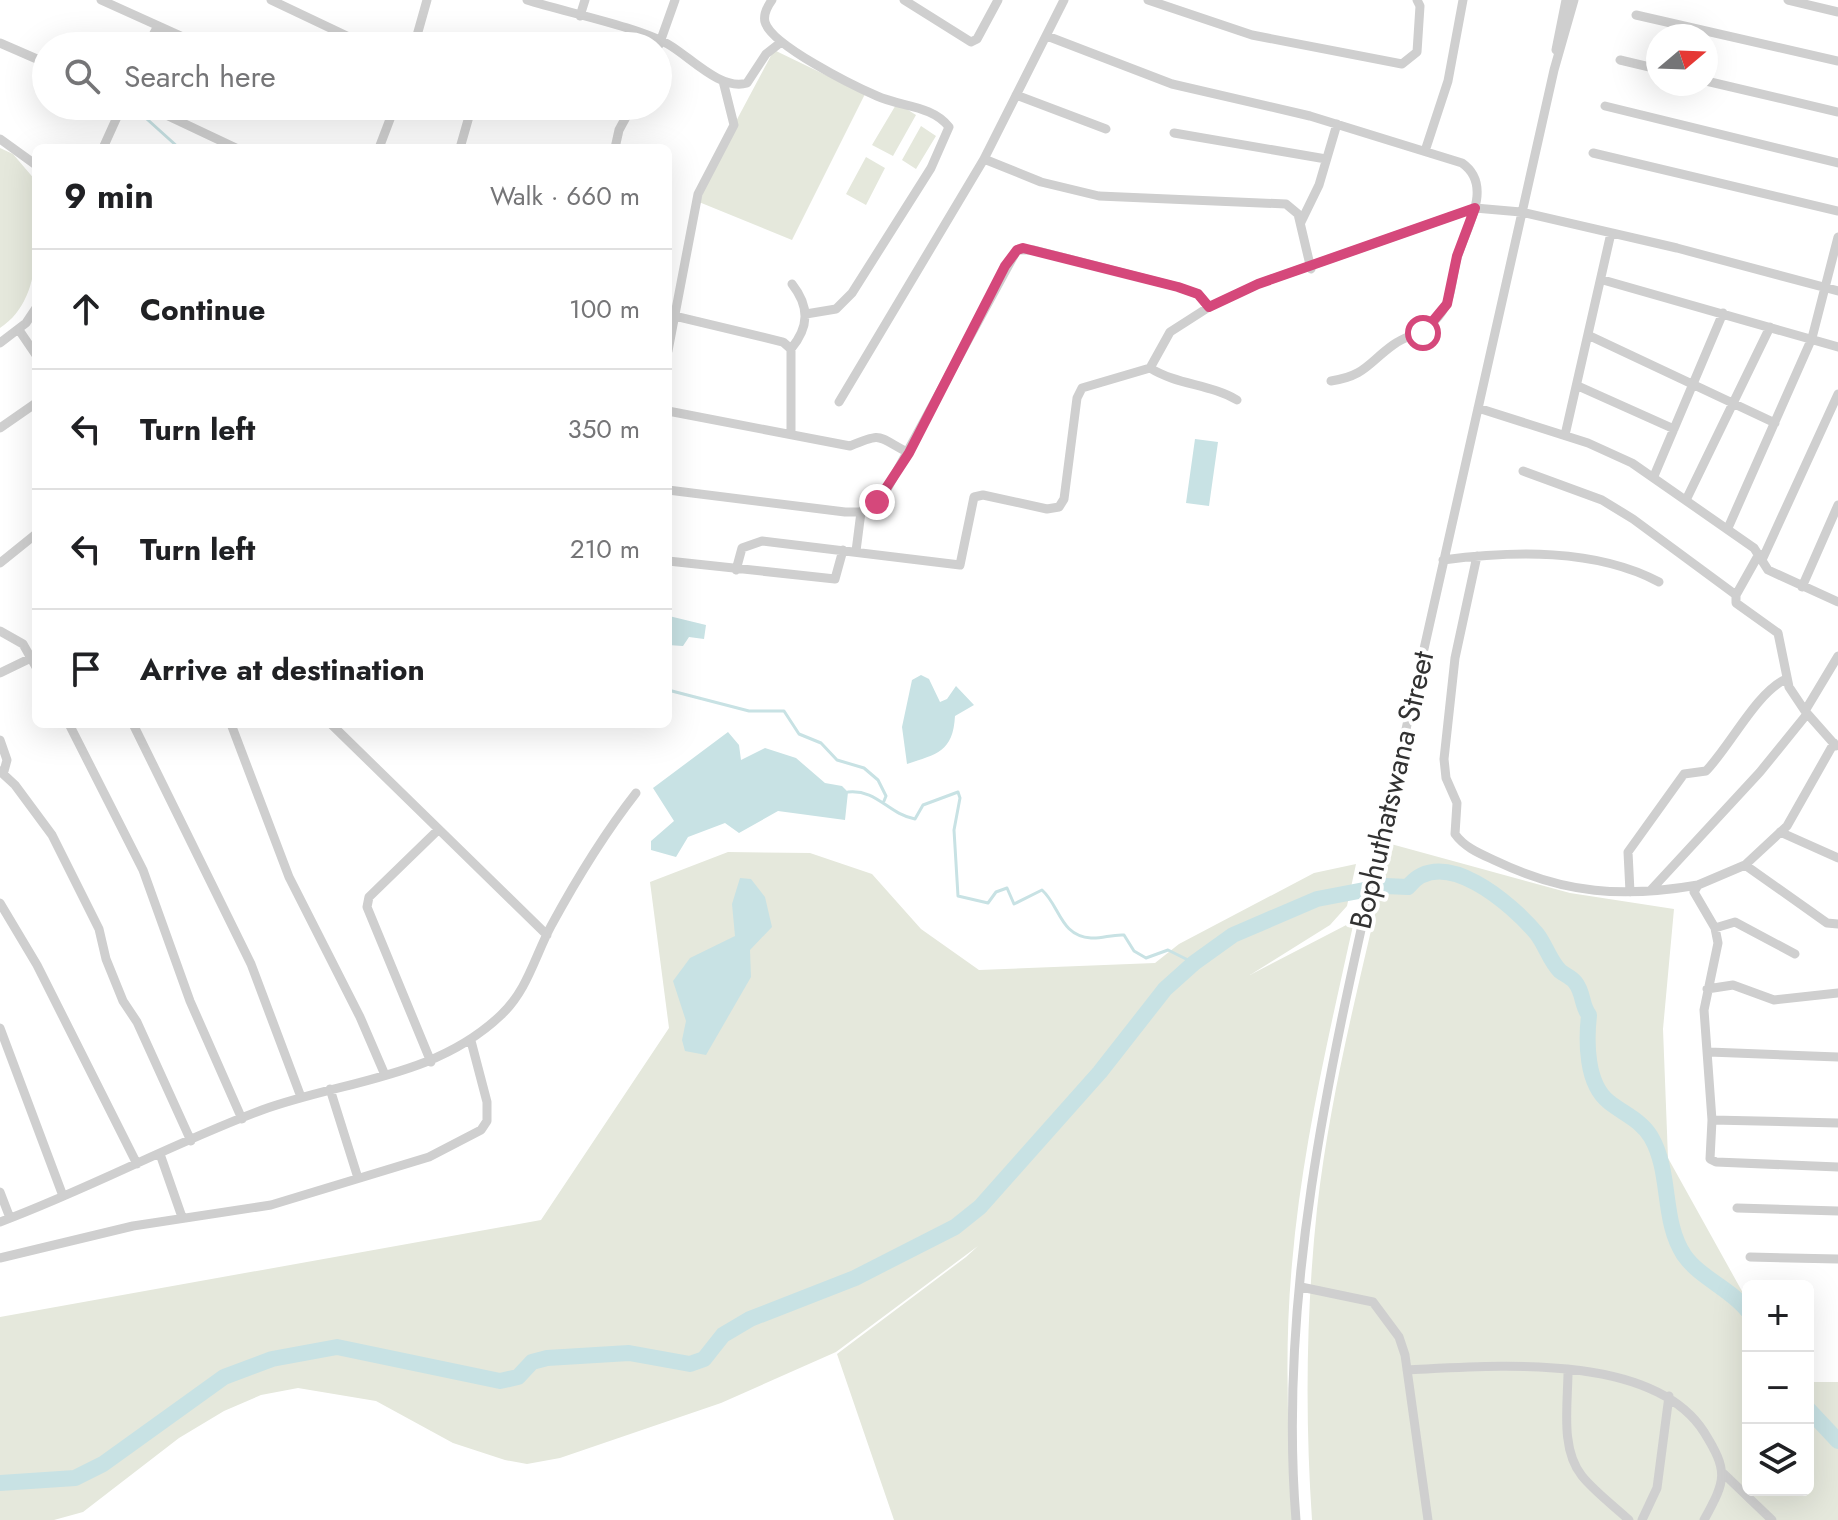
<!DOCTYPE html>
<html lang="en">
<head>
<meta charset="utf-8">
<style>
	body { margin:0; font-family:Jost,sans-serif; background:#f2f2f2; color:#202124 }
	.controls { position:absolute; right:24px; bottom:24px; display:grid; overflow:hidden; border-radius:12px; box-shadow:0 8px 32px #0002 }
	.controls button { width:72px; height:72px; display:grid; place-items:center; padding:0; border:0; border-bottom:2px solid #e0e0e0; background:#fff; color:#202124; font:40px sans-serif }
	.compass { position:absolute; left:1646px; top:24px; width:72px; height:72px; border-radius:50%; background:#fff; box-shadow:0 8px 32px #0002; rotate:71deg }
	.stop { position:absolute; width:24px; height:24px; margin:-18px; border:6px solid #d5487b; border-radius:50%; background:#fff }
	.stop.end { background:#d5487b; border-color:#fff; box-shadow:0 2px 8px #0008 }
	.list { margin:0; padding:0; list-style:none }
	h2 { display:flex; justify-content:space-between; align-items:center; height:104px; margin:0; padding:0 32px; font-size:34px }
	h2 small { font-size:26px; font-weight:400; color:#757577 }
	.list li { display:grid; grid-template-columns:52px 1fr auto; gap:24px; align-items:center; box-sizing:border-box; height:120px; padding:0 32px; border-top:2px solid #e0e0e0 }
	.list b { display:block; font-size:30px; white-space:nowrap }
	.list em { font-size:26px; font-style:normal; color:#757577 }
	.icon { flex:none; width:44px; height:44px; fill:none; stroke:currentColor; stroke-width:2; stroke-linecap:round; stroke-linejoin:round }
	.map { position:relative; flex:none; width:1838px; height:1520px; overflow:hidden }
	.search { position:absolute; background:#fff; box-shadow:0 8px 32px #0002; left:32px; top:32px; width:640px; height:88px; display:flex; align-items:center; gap:20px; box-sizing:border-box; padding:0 28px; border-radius:44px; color:#757577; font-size:30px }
	.panel { position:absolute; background:#fff; box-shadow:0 8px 32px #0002; left:32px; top:144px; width:640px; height:584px; border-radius:12px }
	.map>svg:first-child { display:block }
	.green { fill:#e5e8dc }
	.water { fill:#c8e2e4 }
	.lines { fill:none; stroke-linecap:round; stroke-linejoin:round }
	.stream { stroke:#c8e2e4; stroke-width:3 }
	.river { stroke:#c8e2e4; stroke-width:16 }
	.minor { stroke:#cfcfcf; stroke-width:9 }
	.route { stroke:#d5487b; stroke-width:10 }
	.labels { text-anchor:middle; stroke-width:8; stroke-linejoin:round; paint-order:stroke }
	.street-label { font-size:30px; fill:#323232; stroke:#fff }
</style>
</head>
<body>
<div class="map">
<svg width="1838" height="1520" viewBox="0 0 1838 1520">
	<rect width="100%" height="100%" fill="#fff"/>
	<path class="green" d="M774,50L865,94L792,240L694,200Z
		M897,103L916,115L893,156L872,145Z
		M921,126L936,136L916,169L902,160Z
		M0,148L13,154L36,181C36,229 46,298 0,328Z
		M866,157L885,168L866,205L846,194Z
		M1391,844L1570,893L1674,909L1663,1029L1668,1158L1748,1302V1490H1808V1382H1838V1520H1312C1305,1417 1306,1312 1317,1209C1331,1086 1364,965 1391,844Z
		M728,852L810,853L872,874L921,929L979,970L1155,963L1179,944L1314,873L1356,864L1347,906L1330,925L1250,975L1354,921C1329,1034 1302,1148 1292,1264C1284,1349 1288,1435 1293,1520H894L837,1354L966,1257L978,1246L836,1352L721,1403L560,1458L527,1464L505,1460L453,1443L376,1401L298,1388L261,1395L224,1411L179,1438L83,1512L54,1520H0V1317L541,1220L669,1028L650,882Z"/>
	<path class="water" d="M1195,439L1218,442L1209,506L1186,503Z
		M669,616L706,625L704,639L689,637L683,646L668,645Z
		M921,675L929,679L940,702L947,699L956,686L974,705L955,716C953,752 937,754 907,764L902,727L912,680Z
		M728,732L739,745L741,760L765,748L796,758L825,783L842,786L848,792L845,820L778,811L739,833L725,823L688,837L676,857L651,850V841L674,821L653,788Z
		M740,878L751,879L765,897L772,927L750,950L751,977L706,1055L685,1051L682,1040L686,1021L673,981L690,958L735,936L732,904Z"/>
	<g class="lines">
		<path class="stream" d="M138,111L179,148
			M668,690L749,711H784L799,734L821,743L837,760L864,768L878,780L886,796L884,801
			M848,792C877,789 888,814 915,819L923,805L958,792L960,798L954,830L958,896L988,903L996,892L1007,888L1014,904L1042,890C1060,906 1060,936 1091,938C1101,939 1113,934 1124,935L1134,951L1146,958L1168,950L1194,963"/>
		<path class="river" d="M1808,1409L1838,1441
			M0,1483L75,1478L103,1464L224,1377L272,1359L337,1347L500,1381L518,1377L532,1362L547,1358L629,1353L690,1364L704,1359L723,1335L750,1319L855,1278L955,1227L980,1207L1100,1072L1165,989L1194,963L1233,935L1317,899L1385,886L1408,887C1442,843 1512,904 1537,934C1546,946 1550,961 1560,971C1565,975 1571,977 1575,982C1584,993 1581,1005 1589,1015C1586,1042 1586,1084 1609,1102C1624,1114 1641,1120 1651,1137C1672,1173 1661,1220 1684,1255C1700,1278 1731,1289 1748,1311"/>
		<path class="minor" d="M101,0L203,46
			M271,0L368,46
			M527,0C564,12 640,27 671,46C692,59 722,91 747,83L766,54L780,43
			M772,0C767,7 763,14 765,22C771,45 854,86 877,96C901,107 932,105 949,127L931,168L852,293L836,309L806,314
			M904,0L971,42L977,39L998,0
			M1148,0L1252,35L1402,64L1417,52L1420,6L1417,0
			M1788,0L1838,12
			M1636,15L1838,61
			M580,16L585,0
			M1047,36L1172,84L1310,116L1462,163C1495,186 1465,229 1457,258C1451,279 1453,299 1439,316C1420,338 1411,332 1393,345C1368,363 1365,376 1331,381
			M0,43L46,63
			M659,45L675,0
			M147,46L158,26
			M414,46L427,0
			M1556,50L1566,0
			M1620,60L1658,69
			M1706,81L1838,112
			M1016,95L1106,129
			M147,106L236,148
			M1605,106L1838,163
			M1174,133L1326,159
			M0,139L36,165
			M103,148L122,106
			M379,148L395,106
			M460,148L472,106
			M615,148L619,130L632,106
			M1425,151L1448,81L1463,0
			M1593,153L1838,211
			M984,159L1041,182L1099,196L1286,204L1298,214L1311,269
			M1301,222L1319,185L1337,124
			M1603,280L1838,347
			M675,316L783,342L791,349V434
			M19,330L36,355
			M1590,336L1775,423
			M0,343L26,323L36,308
			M791,349C809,327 810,307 792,284
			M668,351L698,194L734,125L723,81
			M1150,368C1177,385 1210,384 1237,400
			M1578,386L1674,429
			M839,402L984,159L1064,0
			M1478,408L1588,443L1632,463L1754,548L1768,570L1838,602
			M668,411L850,446C884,432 876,436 909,453
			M0,428L36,403
			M1565,435L1611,233
			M1523,471L1602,500L1633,519L1736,595
			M1654,476L1723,313
			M668,490L845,512H861L886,491L1017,250H1034L1178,287L1198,294L1209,307
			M1687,498L1770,327
			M1728,528L1812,338L1838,237
			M856,551L861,512
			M1759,554L1736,595V603L1778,633L1789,687L1805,711L1836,746
			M1477,556L1455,658L1444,759L1446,778L1457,803L1455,834C1465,848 1481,854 1496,861C1565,894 1623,898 1698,885
			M1443,560C1512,551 1595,548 1659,582
			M1762,560L1838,394
			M668,561L835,579L843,550
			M0,563L36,534
			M736,570L742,548L762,541L960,565L974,497L983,495L1047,509L1059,507L1064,499L1077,398L1082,388L1150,368L1170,332L1209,307L1258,284L1475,208L1521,212L1677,248L1838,291
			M1802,587L1838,505
			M0,631L23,644L36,667
			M0,673L33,657
			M1805,711L1838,656
			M69,724L143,870L190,1001L242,1119
			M133,724L251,964L301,1097
			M231,724L289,877L360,1017L385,1075
			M331,724L547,935
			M0,740L7,760L4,771
			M1834,743L1787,826L1745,865L1698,885L1694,892L1715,928L1718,943L1704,1010L1712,1120L1710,1159L1716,1162L1838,1167
			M0,771L15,785L52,835L99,929L106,959L123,1001L137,1022L191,1141
			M1780,832L1838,858
			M1745,865L1827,923L1838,924
			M1650,891L1760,772L1807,714
			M1630,892L1628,852L1684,774L1706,771C1731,745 1756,693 1786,679
			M0,903L37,965L137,1164
			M1715,928L1735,922L1795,954
			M1707,989L1733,985L1774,1000L1838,993
			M0,1028L63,1196
			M1709,1052L1838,1057
			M431,1062L367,907L369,897L438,830
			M330,1089L358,1178
			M1712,1120L1838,1123
			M160,1154L182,1217
			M0,1192L10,1218
			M1737,1208L1838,1211
			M0,1222C89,1189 173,1143 262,1110C345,1080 435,1078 501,1015C527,991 535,956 551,926C576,880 604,834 636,793
			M1750,1257L1838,1259
			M0,1258L133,1226L271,1205L429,1157L481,1130L487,1121V1102L471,1041
			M1301,1287L1373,1302L1399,1337L1405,1355L1428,1520
			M1407,1370C1492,1366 1652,1351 1704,1432C1729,1472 1726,1480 1704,1520
			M1568,1371C1568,1404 1560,1449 1582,1476C1595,1492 1614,1506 1629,1520
			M1724,1474L1772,1520
			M1296,1520C1276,1273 1340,1026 1393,787C1446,548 1499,309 1554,70L1574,0
			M1642,1520L1657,1488L1669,1396"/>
	</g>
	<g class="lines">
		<path class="route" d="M877,502L909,453L1005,266L1017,250L1023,248L1178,287L1198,294L1209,307L1258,284L1475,208L1457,256L1447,304L1423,333"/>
	</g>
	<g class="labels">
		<g class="street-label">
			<text transform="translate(1392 790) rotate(-77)" y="10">Bophuthatswana Street</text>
		</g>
	</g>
</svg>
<div class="controls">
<button>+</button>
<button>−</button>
<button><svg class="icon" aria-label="layers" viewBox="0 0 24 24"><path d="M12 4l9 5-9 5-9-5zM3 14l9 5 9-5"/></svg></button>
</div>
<svg class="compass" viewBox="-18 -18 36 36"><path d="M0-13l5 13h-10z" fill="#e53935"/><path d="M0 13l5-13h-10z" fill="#757577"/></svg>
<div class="stop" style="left:1423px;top:333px"></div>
<div class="stop end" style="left:877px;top:502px"></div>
<div class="search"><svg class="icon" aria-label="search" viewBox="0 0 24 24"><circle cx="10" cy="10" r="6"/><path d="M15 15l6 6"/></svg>Search here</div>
<section class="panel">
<h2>9 min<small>Walk · 660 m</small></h2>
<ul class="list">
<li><svg class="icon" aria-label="ahead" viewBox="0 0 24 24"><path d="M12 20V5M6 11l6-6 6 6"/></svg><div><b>Continue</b></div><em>100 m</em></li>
<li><svg class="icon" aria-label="left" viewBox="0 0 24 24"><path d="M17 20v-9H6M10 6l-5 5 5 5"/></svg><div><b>Turn left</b></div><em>350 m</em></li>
<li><svg class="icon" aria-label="left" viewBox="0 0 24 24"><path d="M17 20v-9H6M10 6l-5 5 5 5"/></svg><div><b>Turn left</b></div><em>210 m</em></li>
<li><svg class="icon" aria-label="arrive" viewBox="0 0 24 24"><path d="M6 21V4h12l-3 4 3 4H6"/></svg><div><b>Arrive at destination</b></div></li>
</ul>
</section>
</div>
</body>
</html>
